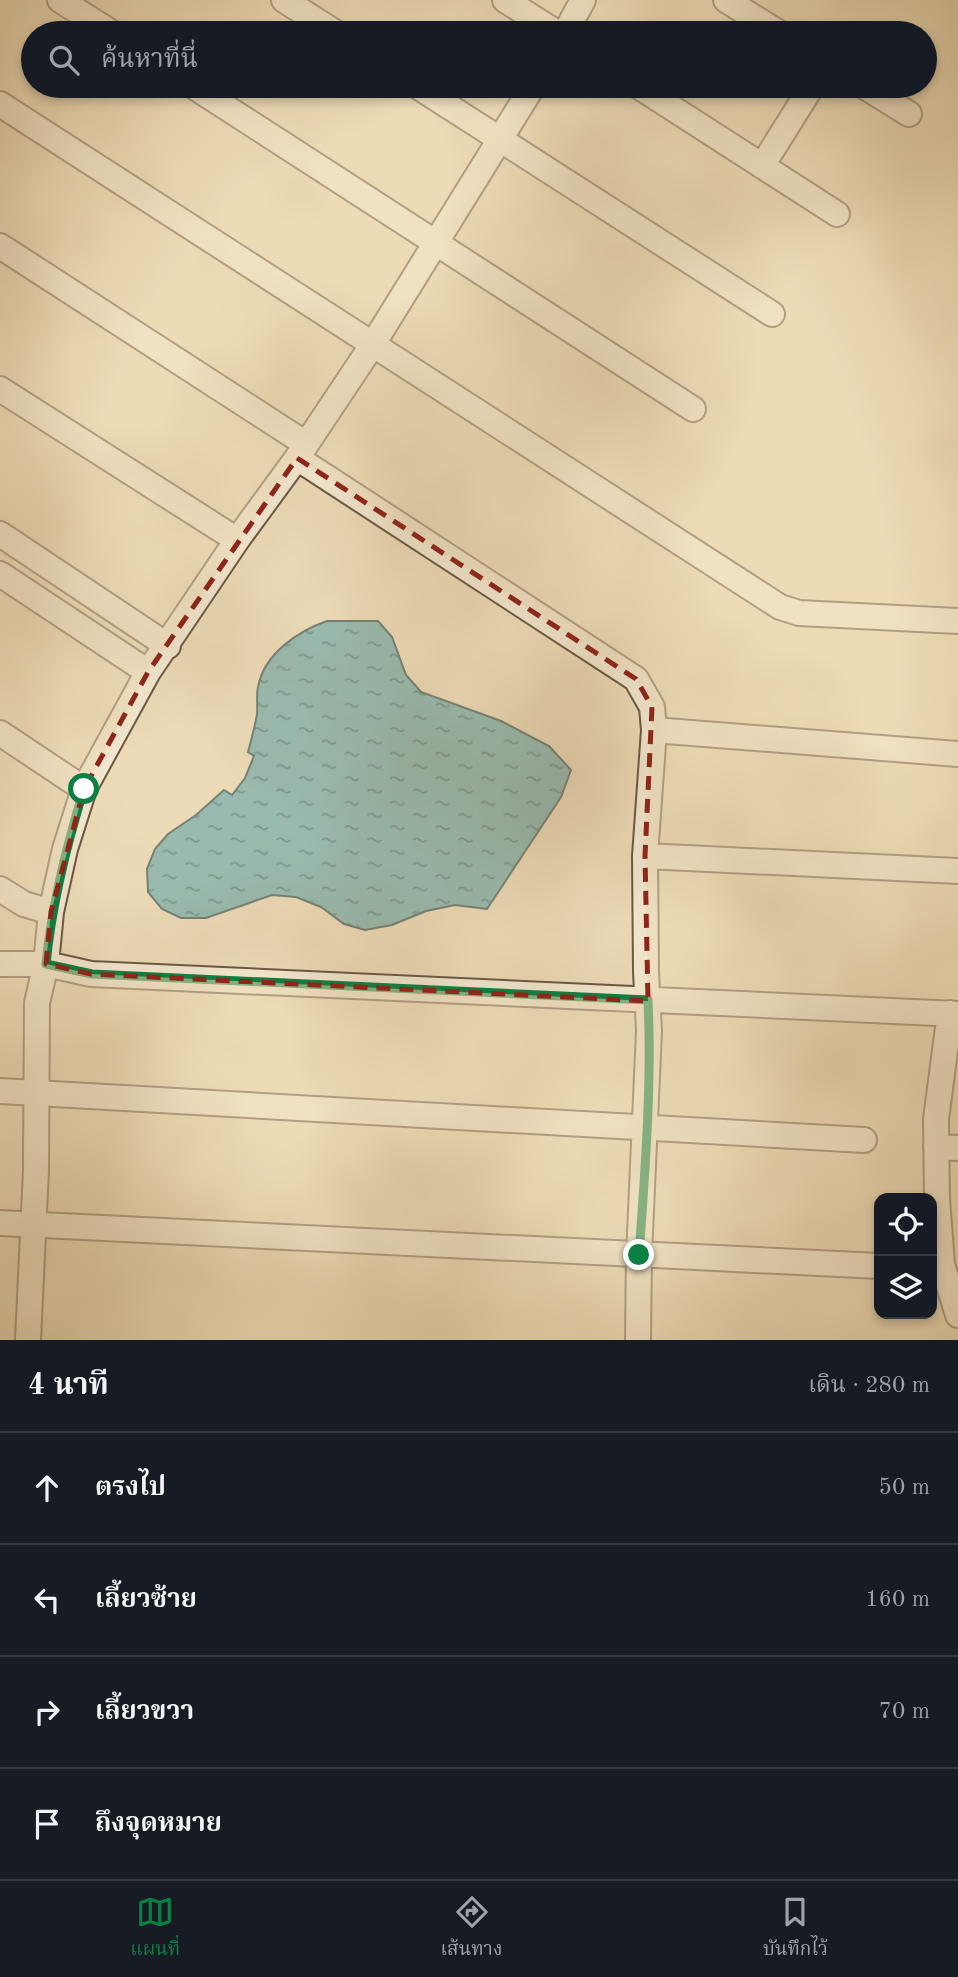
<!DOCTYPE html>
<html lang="th">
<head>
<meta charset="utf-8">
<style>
	body { margin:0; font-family:"Old Standard TT","Noto Serif Thai",serif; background:#242831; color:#f1f3f6 }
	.controls { position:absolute; right:21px; bottom:21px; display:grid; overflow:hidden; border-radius:14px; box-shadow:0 4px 10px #0003 }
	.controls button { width:63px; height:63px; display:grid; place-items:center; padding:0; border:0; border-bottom:2px solid #363941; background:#171b24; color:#f1f3f6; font:35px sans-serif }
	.stop { position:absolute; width:21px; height:21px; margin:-16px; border:5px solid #0b8043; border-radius:50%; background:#fff }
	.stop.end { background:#0b8043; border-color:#fff; box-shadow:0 2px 7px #0008 }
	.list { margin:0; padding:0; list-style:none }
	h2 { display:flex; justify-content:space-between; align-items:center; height:91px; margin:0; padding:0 28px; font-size:30px }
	h2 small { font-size:23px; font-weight:400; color:#9ea1a6 }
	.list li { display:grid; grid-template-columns:46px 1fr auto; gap:21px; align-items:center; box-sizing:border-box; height:112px; padding:0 28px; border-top:2px solid #363941 }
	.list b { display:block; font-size:26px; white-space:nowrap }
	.list em { font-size:23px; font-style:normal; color:#9ea1a6 }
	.icon { flex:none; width:38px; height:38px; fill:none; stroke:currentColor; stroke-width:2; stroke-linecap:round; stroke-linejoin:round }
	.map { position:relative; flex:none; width:958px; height:1340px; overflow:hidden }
	.search { position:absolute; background:#171b24; box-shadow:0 4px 10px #0003; left:21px; right:21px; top:21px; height:77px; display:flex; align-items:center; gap:18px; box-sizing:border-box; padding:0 24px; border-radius:38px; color:#9ea1a6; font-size:26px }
	.sheet { height:539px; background:#171b24 }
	nav { display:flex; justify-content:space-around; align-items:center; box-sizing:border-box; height:98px; border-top:2px solid #363941; background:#171b24; font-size:19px; color:#9ea1a6 }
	nav a { display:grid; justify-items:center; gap:4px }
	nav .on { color:#0b8043 }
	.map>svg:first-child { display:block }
	.water { fill:url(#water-ripples); stroke:#758275; stroke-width:2 }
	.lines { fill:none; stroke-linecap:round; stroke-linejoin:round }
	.minor-casing { stroke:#6b5844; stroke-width:28 }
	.minor { stroke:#f3e8d0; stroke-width:24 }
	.route { stroke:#0b8043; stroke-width:9 }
	.marked { fill:none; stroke:#8f2418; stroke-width:5; stroke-dasharray:14 9; stroke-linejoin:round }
</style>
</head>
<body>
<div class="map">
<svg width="958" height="1340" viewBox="0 0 958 1340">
	<defs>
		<pattern id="water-ripples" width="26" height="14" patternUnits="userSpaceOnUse" patternTransform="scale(1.75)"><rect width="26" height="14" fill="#99bbaf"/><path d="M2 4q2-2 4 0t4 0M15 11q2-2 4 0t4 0" fill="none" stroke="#7e988e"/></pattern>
	</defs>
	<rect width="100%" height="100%" fill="#eddbb7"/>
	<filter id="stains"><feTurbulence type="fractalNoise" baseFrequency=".00286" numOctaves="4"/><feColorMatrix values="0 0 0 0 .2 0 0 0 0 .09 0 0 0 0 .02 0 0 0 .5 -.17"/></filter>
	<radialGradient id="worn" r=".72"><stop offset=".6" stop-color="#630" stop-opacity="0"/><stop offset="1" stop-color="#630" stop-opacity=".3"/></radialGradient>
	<path class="water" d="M327,621H378L392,637L406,675L421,692L501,721L549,746L571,770L561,797L487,909L455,905L426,911L392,925L365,930L344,924L321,907L296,897L272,895L206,918H181L162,909L148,892L147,869L155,849L168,834L196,815L224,790L232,795L245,778L254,756L248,752C251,740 255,727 257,714C258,705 256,696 258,687C264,654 298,631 327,621Z"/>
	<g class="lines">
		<g class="minor-casing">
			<path id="minor" d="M60,0L112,33
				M284,0L336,33
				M505,0L557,33
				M726,0L779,33
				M565,33L583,0
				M193,86L693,409
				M417,86L772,314
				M638,86L837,214
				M864,86L909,114
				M0,104L780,607L799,613L958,621
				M762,166L812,86
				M0,246L306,444
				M0,389L237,540
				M297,458L636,679L652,707L654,730L645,856L646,972L649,1031L639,1255L638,1340
				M0,534L168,646
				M0,574L148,672
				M654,730L958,754
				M0,733L84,789
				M645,856L958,871
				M0,889L24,904L51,912
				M0,964H46L91,974L958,1014
				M950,1013L936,1119L937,1199L942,1264L958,1315
				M0,1091L864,1140
				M936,1147L958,1148
				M0,1223L879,1266
				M28,1340L36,1170L37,1003L46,964L51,912L65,849L84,789L148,672L237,540L297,458L373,344L533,86"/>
		</g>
		<use href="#minor" class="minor"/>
	</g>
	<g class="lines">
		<path class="route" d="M84,789C66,847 52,903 46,964L92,974L648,1000C652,1085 645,1171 639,1255"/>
	</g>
	<path d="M0 0H958V1340H0ZM297,458L636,679L652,707L645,856L648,1001L91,974L46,964L51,912L84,789L148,672Z" fill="#eddbb7" fill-opacity=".55" fill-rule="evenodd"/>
	<path class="marked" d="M297,458L636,679L652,707L645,856L648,1001L91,974L46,964L51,912L84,789L148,672Z"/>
	<rect width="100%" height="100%" filter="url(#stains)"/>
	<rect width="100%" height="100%" fill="url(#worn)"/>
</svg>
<div class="controls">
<button><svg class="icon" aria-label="locate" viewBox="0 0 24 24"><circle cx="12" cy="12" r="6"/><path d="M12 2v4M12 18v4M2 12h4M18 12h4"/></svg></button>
<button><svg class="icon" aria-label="layers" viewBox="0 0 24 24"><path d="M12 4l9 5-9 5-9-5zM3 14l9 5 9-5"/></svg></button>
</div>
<div class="stop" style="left:84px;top:789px"></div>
<div class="stop end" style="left:639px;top:1255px"></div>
<div class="search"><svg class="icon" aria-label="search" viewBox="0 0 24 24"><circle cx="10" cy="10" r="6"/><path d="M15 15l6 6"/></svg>ค้นหาที่นี่</div>
</div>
<section class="sheet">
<h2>4 นาที<small>เดิน · 280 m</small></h2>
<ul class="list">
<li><svg class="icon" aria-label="ahead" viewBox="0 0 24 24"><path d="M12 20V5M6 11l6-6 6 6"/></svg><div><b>ตรงไป</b></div><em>50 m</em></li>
<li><svg class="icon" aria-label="left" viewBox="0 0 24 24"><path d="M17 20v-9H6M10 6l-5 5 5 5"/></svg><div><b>เลี้ยวซ้าย</b></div><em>160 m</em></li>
<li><svg class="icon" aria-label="right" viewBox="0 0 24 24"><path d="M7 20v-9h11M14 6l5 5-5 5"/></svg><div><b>เลี้ยวขวา</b></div><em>70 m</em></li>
<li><svg class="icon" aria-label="arrive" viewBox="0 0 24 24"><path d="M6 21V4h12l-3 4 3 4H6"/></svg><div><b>ถึงจุดหมาย</b></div></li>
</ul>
</section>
<nav>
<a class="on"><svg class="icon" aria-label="map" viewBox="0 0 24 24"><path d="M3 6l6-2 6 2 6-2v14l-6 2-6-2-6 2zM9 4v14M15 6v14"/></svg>แผนที่</a>
<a><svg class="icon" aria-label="directions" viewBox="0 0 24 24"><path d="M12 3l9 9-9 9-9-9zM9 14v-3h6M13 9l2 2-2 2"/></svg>เส้นทาง</a>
<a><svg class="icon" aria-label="saved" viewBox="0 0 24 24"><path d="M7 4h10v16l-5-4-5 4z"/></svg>บันทึกไว้</a>
</nav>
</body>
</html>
